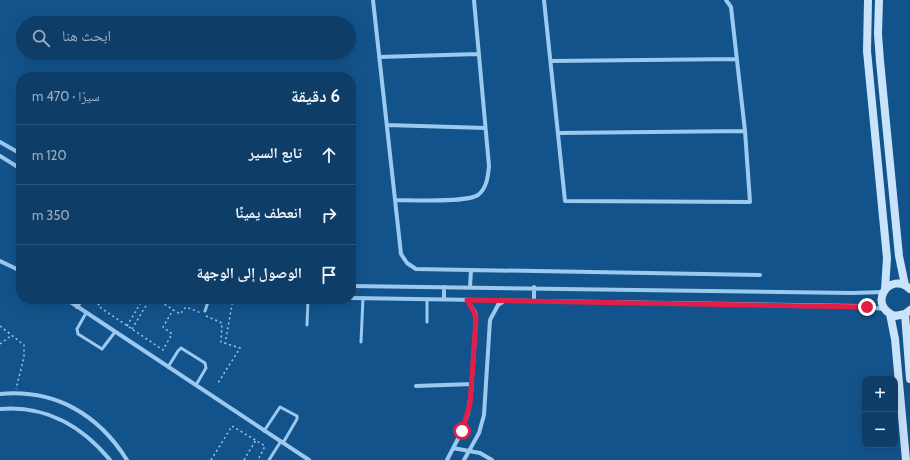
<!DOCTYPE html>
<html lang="ar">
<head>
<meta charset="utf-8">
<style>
	body { margin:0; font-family:Cabin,"Noto Naskh Arabic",sans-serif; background:#17456e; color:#f1f3f6; direction:rtl }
	.controls { position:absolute; right:12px; bottom:12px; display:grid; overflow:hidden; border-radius:8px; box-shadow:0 4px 16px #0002 }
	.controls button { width:36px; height:36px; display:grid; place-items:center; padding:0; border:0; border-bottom:1px solid #2e577c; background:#0e3e68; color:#f1f3f6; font:20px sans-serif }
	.stop { position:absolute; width:12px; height:12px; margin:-9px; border:3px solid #e11d48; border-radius:50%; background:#fff }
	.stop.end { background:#e11d48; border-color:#fff; box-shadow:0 1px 4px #0008 }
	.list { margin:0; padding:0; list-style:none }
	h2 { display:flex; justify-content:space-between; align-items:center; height:52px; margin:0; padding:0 16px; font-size:17px }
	h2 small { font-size:13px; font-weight:400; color:#9baec0 }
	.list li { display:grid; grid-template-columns:26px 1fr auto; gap:12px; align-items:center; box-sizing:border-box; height:60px; padding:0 16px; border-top:1px solid #2e577c }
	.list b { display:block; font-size:15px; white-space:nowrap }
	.list em { font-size:13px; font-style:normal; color:#9baec0 }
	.icon { flex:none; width:22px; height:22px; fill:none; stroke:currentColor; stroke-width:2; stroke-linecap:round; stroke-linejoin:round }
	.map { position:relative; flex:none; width:910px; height:460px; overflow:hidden; direction:ltr }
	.search { position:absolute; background:#0e3e68; box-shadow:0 4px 16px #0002; left:16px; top:16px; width:340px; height:44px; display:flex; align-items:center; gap:10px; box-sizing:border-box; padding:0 14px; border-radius:22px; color:#9baec0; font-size:15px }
	.panel { position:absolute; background:#0e3e68; box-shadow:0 4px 16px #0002; left:16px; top:72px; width:340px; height:232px; border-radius:16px; direction:rtl }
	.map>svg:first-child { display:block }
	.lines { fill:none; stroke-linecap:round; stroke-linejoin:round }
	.path { stroke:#9bc9f0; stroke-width:1.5; stroke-dasharray:2 3; stroke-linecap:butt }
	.lane { stroke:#9bc9f0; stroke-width:3 }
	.street { stroke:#9bc9f0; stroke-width:4 }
	.secondary { stroke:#c9e3fb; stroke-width:8 }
	.route { stroke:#e11d48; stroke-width:5 }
</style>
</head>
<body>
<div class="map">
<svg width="910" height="460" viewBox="0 0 910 460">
	<rect width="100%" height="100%" fill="#13538b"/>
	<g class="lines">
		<path class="path" d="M101,299L98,306L163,350L172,334L163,327L173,310
			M156,299L180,314L186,307L201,313
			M206,316L222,323L221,342L240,348L218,383
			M0,326L24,345V357L16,389
			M127,326L143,299
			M132,329L150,299
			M0,344L12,335
			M225,344L233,299
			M211,460L232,426L265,446L258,460
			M244,460L256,440"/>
		<path class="lane" d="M20,200L21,199
			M205,311L209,299
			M86,313L77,329L78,334L102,349L115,332
			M427,322V299
			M307,325L308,299
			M361,342L363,298
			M168,367L178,351L181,348L205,363L206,368L196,385
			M264,431L280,407L297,416V419L283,443
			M269,460L281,441"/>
		<path class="street" d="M373,0L401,254L407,263L416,269L760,275
			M544,0L565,201L750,202L745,131L731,7L726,0
			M379,57L478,54
			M551,61L737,59
			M387,125L485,128
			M558,133L745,131
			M0,142L21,154
			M0,156L21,169
			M395,200C412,200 466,203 478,195C487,188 488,176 489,166L474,0
			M0,261L21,271
			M351,286L852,293L883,292
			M444,287V299
			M470,287L471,270
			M534,287V301
			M351,298L858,306L884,309
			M66,299L309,460
			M77,307L82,299
			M416,386L472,384
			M0,394C55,389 98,414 127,460
			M0,409C45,405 82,426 110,460
			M453,448L480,453L492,460
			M447,460L462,431L468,413L471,394L476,319L475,312L467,300
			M464,460L479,433L484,415L490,320L498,305L504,301"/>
		<path class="secondary" d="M868,0L867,51L887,258L885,290
			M879,0L878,34L880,61L899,256L905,285
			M910,289C890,270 866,305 895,316L905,314L910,310
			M890,314L895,339L906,460
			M905,314L910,379"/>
	</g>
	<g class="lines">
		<path class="route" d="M462,431L470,404L476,319L474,312L467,300L867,307"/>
	</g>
</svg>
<div class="controls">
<button>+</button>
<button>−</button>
</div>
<div class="stop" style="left:462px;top:431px"></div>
<div class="stop end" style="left:867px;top:307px"></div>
<div class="search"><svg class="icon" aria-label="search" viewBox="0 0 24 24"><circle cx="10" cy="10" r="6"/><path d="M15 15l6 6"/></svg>ابحث هنا</div>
<section class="panel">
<h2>6 دقيقة<small>سيرًا · 470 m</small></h2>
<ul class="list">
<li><svg class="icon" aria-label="ahead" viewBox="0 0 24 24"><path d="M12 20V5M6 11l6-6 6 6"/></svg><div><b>تابع السير</b></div><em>120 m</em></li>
<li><svg class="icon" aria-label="right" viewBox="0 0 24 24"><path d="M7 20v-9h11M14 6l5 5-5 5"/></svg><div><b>انعطف يمينًا</b></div><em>350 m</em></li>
<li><svg class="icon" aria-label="arrive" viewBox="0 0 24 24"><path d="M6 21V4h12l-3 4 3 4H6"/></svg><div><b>الوصول إلى الوجهة</b></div></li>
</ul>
</section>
</div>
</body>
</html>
